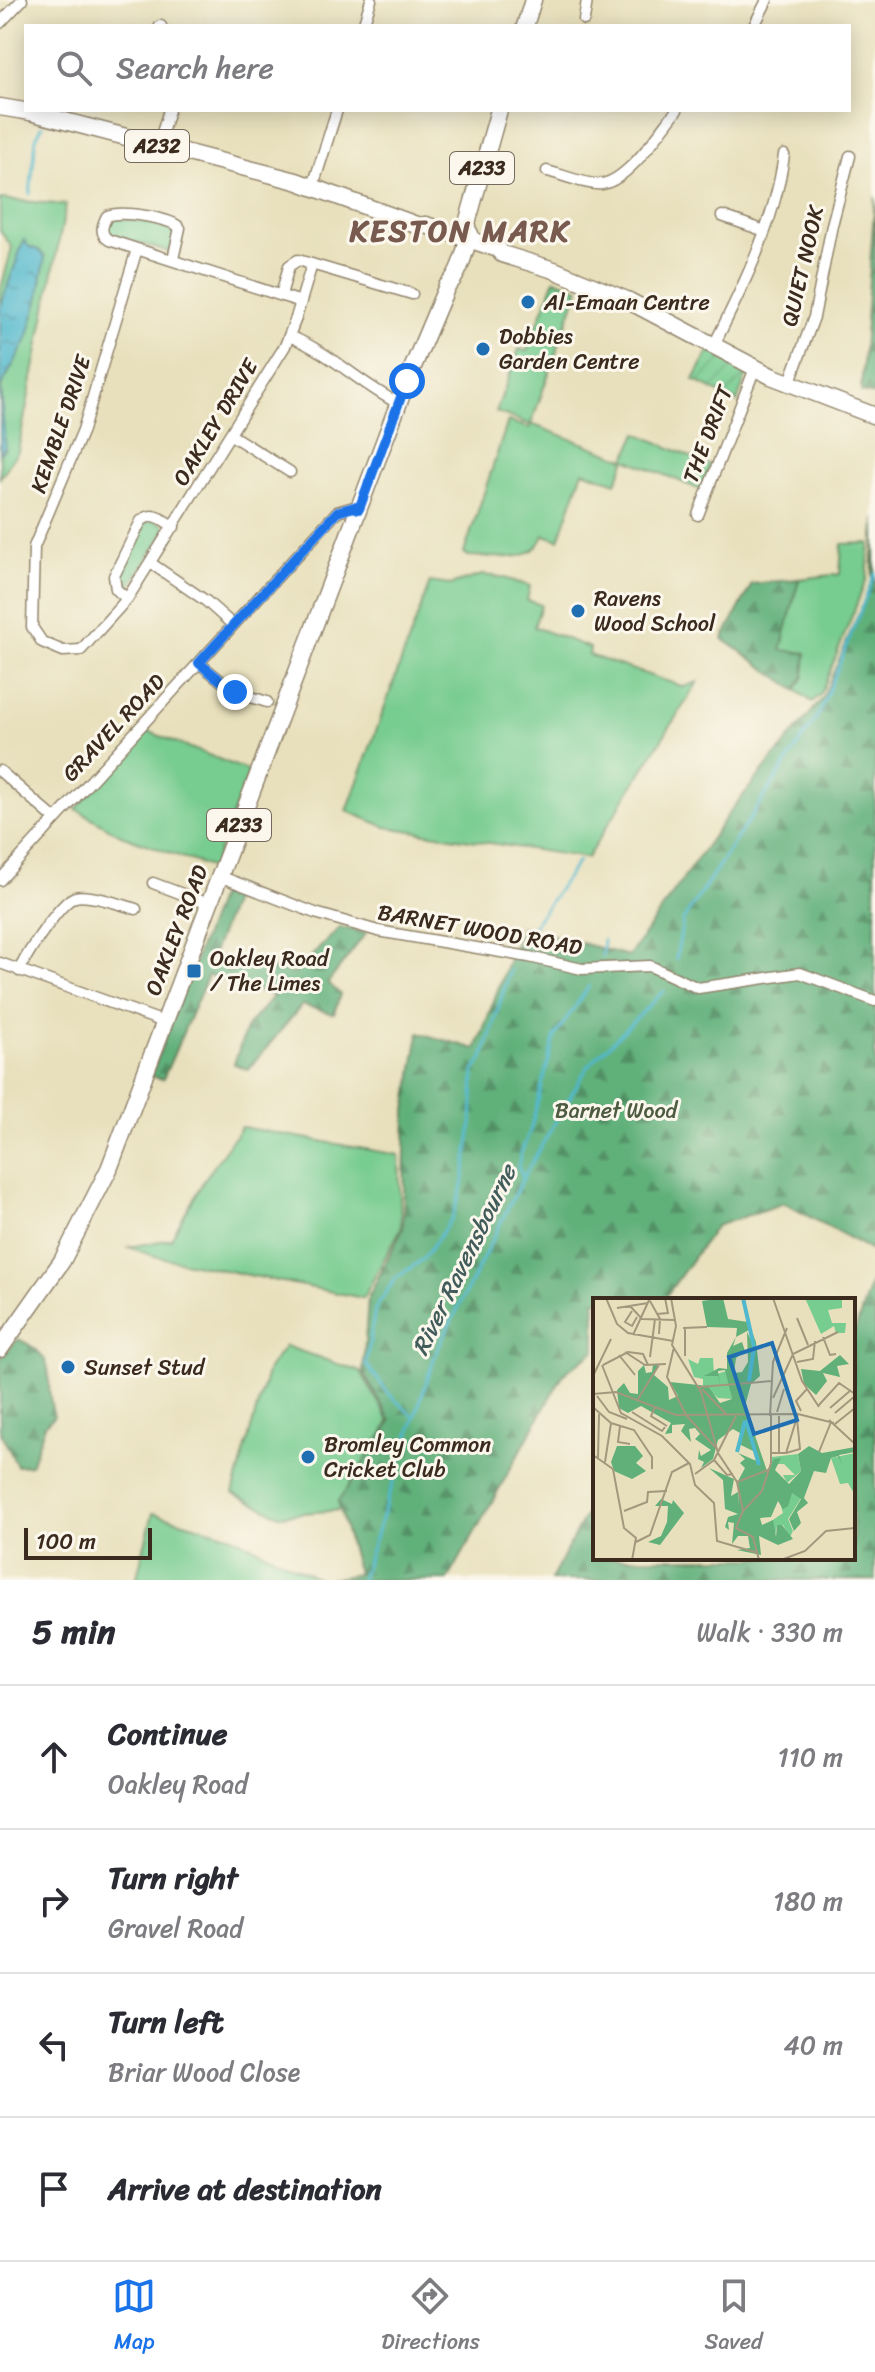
<!DOCTYPE html>
<html lang="en">
<head>
<meta charset="utf-8">
<style>
	body { margin:0; font-family:Sriracha,sans-serif; background:#f7f7f7; color:#2b2b33 }
	.scale { position:absolute; left:24px; bottom:20px; width:128px; box-sizing:border-box; padding-left:8px; border:4px solid #3b2a1e; border-top:0; font-size:22px; line-height:28px; white-space:nowrap; color:#3b2a1e; -webkit-text-stroke:6px #fbf7ec; paint-order:stroke }
	.stop { position:absolute; width:24px; height:24px; margin:-18px; border:6px solid #1a73e8; border-radius:50%; background:#fff }
	.stop.end { background:#1a73e8; border-color:#fff; box-shadow:0 2px 8px #0008 }
	.list { margin:0; padding:0; list-style:none }
	h2 { display:flex; justify-content:space-between; align-items:center; height:104px; margin:0; padding:0 32px; font-size:34px }
	h2 small { font-size:26px; font-weight:400; color:#7c7c81 }
	.list li { display:grid; grid-template-columns:52px 1fr auto; gap:24px; align-items:center; box-sizing:border-box; height:144px; padding:0 32px; border-top:2px solid #e1e1e2 }
	.list b { display:block; font-size:30px; white-space:nowrap }
	.list p { margin:0; font-size:26px; white-space:nowrap; color:#7c7c81 }
	.list em { font-size:26px; font-style:normal; color:#7c7c81 }
	.icon { flex:none; width:44px; height:44px; fill:none; stroke:currentColor; stroke-width:2; stroke-linecap:round; stroke-linejoin:round }
	.map { position:relative; flex:none; width:875px; height:1580px; overflow:hidden }
	.search { position:absolute; background:#fff; box-shadow:0 4px 20px #0003; left:24px; right:24px; top:24px; height:88px; display:flex; align-items:center; gap:20px; box-sizing:border-box; padding:0 28px; border-radius:0px; color:#7c7c81; font-size:30px }
	.sheet { height:680px; background:#fff }
	nav { display:flex; justify-content:space-around; align-items:center; box-sizing:border-box; height:112px; border-top:2px solid #e1e1e2; background:#fff; font-size:22px; color:#7c7c81 }
	nav a { display:grid; justify-items:center; gap:4px }
	nav .on { color:#1a73e8 }
	.map>svg:first-child { display:block }
	.green { fill:#77cc90; stroke:#597b57; stroke-width:2 }
	.forest { fill:url(#forest-firs); stroke:#4e6d4c; stroke-width:2 }
	.garden { fill:url(#garden-furrows); stroke:#597b57; stroke-width:2 }
	.water { fill:url(#water-ripples); stroke:#457176; stroke-width:2 }
	.lines { fill:none; stroke-linecap:round; stroke-linejoin:round }
	.stream { stroke:#4fb8cd; stroke-width:3 }
	.minor-casing { stroke:#92856d; stroke-width:13 }
	.primary-casing { stroke:#92856d; stroke-width:19 }
	.trunk-casing { stroke:#92856d; stroke-width:19 }
	.minor { stroke:#fff; stroke-width:10 }
	.primary { stroke:#fff; stroke-width:16 }
	.trunk { stroke:#fff; stroke-width:16 }
	.route { stroke:#1a73e8; stroke-width:10 }
	.poi-dot { fill:#1f6fb2; stroke:#fbf7ec; stroke-width:3 }
	.labels { text-anchor:middle; stroke-width:6; stroke-linejoin:round; paint-order:stroke }
	.shield { fill:#fbf7ec; stroke:#75685c; stroke-width:2 }
	.shield-label { font-size:20px; font-weight:bold; fill:#3b2a1e }
	.street-label { font-size:22px; fill:#3b2a1e; stroke:#fbf7ec }
	.poi-label { font-size:22px; fill:#3b2a1e; stroke:#fbf7ec; text-anchor:start }
	.park-label { font-size:22px; fill:#4d5b40; stroke:#fbf7ec }
	.water-label { font-size:24px; font-style:italic; fill:#425c5b; stroke:#fbf7ec }
	.district-label { font-size:30px; font-weight:bold; letter-spacing:2px; fill:#795a4e; stroke:#fbf7ec }
	.inset-river { fill:none; stroke:#4fb8cd; stroke-width:4 }
	.inset-road { fill:none; stroke:#a3977d; stroke-width:2 }
	.view { fill:#1f6fb2; fill-opacity:0.15; stroke:#1f6fb2; stroke-width:4 }
	.inset-edge { fill:none; stroke:#3b2a1e; stroke-width:4 }
</style>
</head>
<body>
<div class="map">
<svg width="875" height="1580" viewBox="0 0 875 1580">
	<defs>
		<pattern id="forest-firs" width="22" height="20" patternUnits="userSpaceOnUse" patternTransform="scale(2)"><rect width="22" height="20" fill="#61b07a"/><path d="M5 1l3.5 6h-7zM16 11l3.5 6h-7z" fill="#518f63"/></pattern>
		<pattern id="garden-furrows" width="10" height="10" patternUnits="userSpaceOnUse" patternTransform="scale(2)"><rect width="10" height="10" fill="#77cc90"/><path d="M-1 1l2-2M0 10L10 0M9 11l2-2" fill="none" stroke="#68af7c"/></pattern>
		<pattern id="water-ripples" width="26" height="14" patternUnits="userSpaceOnUse" patternTransform="scale(2)"><rect width="26" height="14" fill="#4fb8cd"/><path d="M2 4q2-2 4 0t4 0M15 11q2-2 4 0t4 0" fill="none" stroke="#4396a6"/></pattern>
	</defs>
	<rect width="100%" height="100%" fill="#fbf7ec"/>
	<filter id="ink" filterUnits="userSpaceOnUse"><feTurbulence type="fractalNoise" baseFrequency=".0125" numOctaves="2"/><feDisplacementMap in="SourceGraphic" scale="16" xChannelSelector="R" yChannelSelector="G"/><feConvolveMatrix kernelMatrix="1 2 1 2 8 2 1 2 1" color-interpolation-filters="sRGB"/></filter>
	<filter id="wash" filterUnits="userSpaceOnUse"><feTurbulence type="fractalNoise" baseFrequency=".006" numOctaves="4" result="noise"/><feDisplacementMap in="SourceGraphic" scale="32" xChannelSelector="R" yChannelSelector="G"/><feGaussianBlur stdDeviation="1.8" result="paint"/><feColorMatrix in="noise" values="0 0 0 0 0 0 0 0 0 0 0 0 0 0 0 0 0 1.4 0 .05"/><feComposite in="paint" operator="in"/></filter>
	<g filter="url(#wash)">
		<rect width="100%" height="100%" fill="#e8e0bc"/>
		<path class="green" d="M0,199L66,205L18,451L0,478V292L12,248L0,230Z
			M114,217L174,226L176,232L170,252L107,234L109,221Z
			M555,279L579,288L531,424L625,459L637,433L711,466L701,490L626,459L616,483L583,471L559,540L544,535C533,566 494,556 468,556L464,553L508,421L529,428L531,425L496,412L519,349L527,351Z
			M154,519L165,526L166,530L126,592L120,587L117,578L146,522Z
			M870,543L867,578L821,694L812,702L796,690L804,676L780,651L799,579L840,574L842,544Z
			M482,575L501,577L530,586L527,600L541,605L534,627L590,648L589,655L684,687L698,682L587,858L386,827L347,811L430,582L450,585Z
			M147,731L249,771L212,868L121,835L76,809Z
			M241,1127L399,1155L401,1228L363,1298L154,1256L129,1247L171,1239L204,1180Z
			M285,1346L361,1372L389,1421L352,1509L279,1515L233,1493L268,1369Z
			M153,1513L232,1536L321,1580H136Z"/>
		<path class="forest" d="M875,197V395L861,392Z
			M875,518V1252L784,1203L716,1226L663,1300H595V1351L564,1373L448,1580H324L358,1574L338,1502L391,1421L363,1372L368,1298L403,1228L406,1110L419,1033L476,1049L521,927L629,956L731,810L823,698L872,582Z
			M799,579L781,650L806,653L804,676L796,690L723,639L752,584Z
			M224,883L238,887L212,956L294,974L340,927L366,933L328,983L340,994L334,1014L302,1005L248,1070L234,1064L247,1026L274,996L208,975L163,1079L151,1076Z
			M875,1270V1580H551L584,1517L595,1509V1558H853V1337Z
			M18,1339C64,1360 41,1378 54,1416L45,1425L31,1465L17,1466L0,1431V1359Z"/>
		<path class="garden" d="M709,351L748,371L737,402L694,380Z"/>
		<path class="water" d="M24,240L29,247L39,250L45,257L38,301L27,339L1,387L5,448L0,453V307Z"/>
		<g class="lines">
			<path class="stream" d="M30,194L36,138L43,125
				M521,944L578,861
				M602,957L603,940
				M676,959L683,920L820,712L875,574
				M523,1177L518,1166L521,1153L530,1131L555,1036L589,986
				M413,1416L389,1394L366,1364L375,1309L395,1279L423,1259L452,1218L463,1185L472,1124L474,1071L483,1058L510,970
				M361,1580L437,1350L525,1174L588,1066L664,991"/>
		</g>
	</g>
	<g filter="url(#ink)">
		<g class="lines">
			<g class="minor-casing">
				<path id="minor" d="M584,20L587,0
					M0,23L22,0
					M160,26H161
					M363,26L371,0
					M754,26L767,0
					M158,146L169,110
					M547,171C560,174 589,186 602,184C629,180 660,131 677,110
					M313,186L337,110
					M722,216L765,231
					M137,249L83,430L34,547L32,627L42,642L63,651L81,650L127,599L285,346L296,318L312,264
					M173,259L180,228C171,218 121,210 107,216C102,225 99,234 109,240L301,302
					M281,295L289,266L298,260L412,294
					M289,336C330,352 360,384 398,403
					M714,345C744,285 775,222 784,155
					M789,384L814,317L832,225L850,156
					M231,435L290,472
					M698,515L755,368
					M152,564L206,601L233,625
					M127,599L116,589L114,576L141,521C153,510 163,520 174,527
					M199,663L235,692L267,702
					M0,771L55,819
					M219,876L315,913L378,931L529,957L582,969L650,966L698,988L800,973L875,1001
					M0,880L337,512L354,507L359,509
					M153,883L209,904
					M0,963L164,1022
					M19,971C26,955 60,902 75,897C88,893 123,905 136,909"/>
			</g>
			<g class="primary-casing">
				<path id="primary" d="M525,26L533,0
					M460,235L466,227L499,110
					M0,1349L62,1261L109,1169L407,381L447,286C460,275 465,250 470,234L466,227"/>
			</g>
			<g class="trunk-casing">
				<path id="trunk" d="M0,107L30,112L296,181L419,226L426,225L498,249L502,254L554,270L629,301L771,376L875,416"/>
			</g>
			<use href="#minor" class="minor"/>
			<use href="#primary" class="primary"/>
			<use href="#trunk" class="trunk"/>
		</g>
	</g>
	<g class="lines" filter="url(#ink)">
		<path class="route" d="M235,692L199,663L337,512L354,507L359,509L407,381"/>
	</g>
	<g class="poi-dot">
		<circle cx="528" cy="302" r="8"/>
		<circle cx="483" cy="349" r="8"/>
		<circle cx="578" cy="611" r="8"/>
		<rect x="186" y="963" width="16" height="16" rx="4"/>
		<circle cx="68" cy="1367" r="8"/>
		<circle cx="308" cy="1457" r="8"/>
	</g>
	<g class="labels">
		<g class="shield">
			<rect x="125" y="130" width="64" height="32" rx="6"/>
			<rect x="450" y="152" width="64" height="32" rx="6"/>
			<rect x="207" y="809" width="64" height="32" rx="6"/>
		</g>
		<g class="shield-label">
			<text x="157" y="153">A232</text>
			<text x="482" y="175">A233</text>
			<text x="239" y="832">A233</text>
		</g>
		<g class="street-label">
			<text transform="translate(802 266) rotate(-77)" y="8">QUIET NOOK</text>
			<text transform="translate(215 422) rotate(-59)" y="8">OAKLEY DRIVE</text>
			<text transform="translate(60 424) rotate(-71)" y="8">KEMBLE DRIVE</text>
			<text transform="translate(707 434) rotate(-69)" y="8">THE DRIFT</text>
			<text transform="translate(113 727) rotate(-47)" y="8">GRAVEL ROAD</text>
			<text transform="translate(480 929) rotate(10)" y="8">BARNET WOOD ROAD</text>
			<text transform="translate(176 930) rotate(-69)" y="8">OAKLEY ROAD</text>
		</g>
		<g class="poi-label">
			<text x="544" y="310">Al-Emaan Centre</text>
			<text x="499" y="344">Dobbies<tspan x="499" dy="25">Garden Centre</tspan></text>
			<text x="594" y="606">Ravens<tspan x="594" dy="25">Wood School</tspan></text>
			<text x="210" y="966">Oakley Road<tspan x="210" dy="25">/ The Limes</tspan></text>
			<text x="84" y="1375">Sunset Stud</text>
			<text x="324" y="1452">Bromley Common<tspan x="324" dy="25">Cricket Club</tspan></text>
		</g>
		<g class="park-label">
			<text x="616" y="1118">Barnet Wood</text>
		</g>
		<g class="water-label">
			<text transform="translate(464 1260) rotate(-64)" y="8">River Ravensbourne</text>
		</g>
		<g class="district-label">
			<text x="460" y="241">KESTON MARK</text>
		</g>
	</g>
	<g transform="translate(593 1298)">
		<rect width="262" height="262" fill="#e8e0bc"/>
		<path d="M212,0H249V10L235,12L239,25H253L252,35H243L241,28L228,36ZM107,60H120L121,77L133,73L139,101L125,100L110,87V81L101,79L95,61L105,66ZM262,155V197L255,185L247,186L238,160ZM205,156L208,173L194,185L190,177H202L191,166H179V159ZM181,184L208,200L195,221L200,233L197,239L190,227H184L182,238L174,226L190,215Z" fill="#77cc90"/>
		<path d="M130,0L135,21L155,24L163,44L167,78L158,86L152,108L174,173L181,161L188,160L182,172L196,186L208,173L205,156L216,148L229,155L262,149V154L246,157L249,166L245,158L238,160L233,175L221,173L211,200L215,205L204,214L208,225L201,233L196,221L208,201L199,195L195,208L190,211L185,203L178,219L167,220L169,227L180,222L183,239L184,227H189L200,241L185,247L166,238L168,257L144,252L157,250L155,238H145L139,246L141,225L135,224L136,232L132,229L135,219L145,216L132,211L130,182L116,170L141,181L138,198L145,194L146,208L145,183L152,170L147,165L152,161L145,155L166,164L160,153L146,146L147,135L140,131L125,142L120,161L108,170L111,164L105,161L106,152L108,158L118,152L102,141L107,136L102,130L96,131L98,144L88,133L92,126L79,127V135L72,136L78,125L48,108L35,115L26,110L24,92L31,85L37,95L45,96V73L51,67L53,75L59,74L60,67H65L61,77L75,89L76,102L85,98L77,84L115,88L127,105L139,101L132,72L125,73L127,86L125,78H111L126,70L134,71V55L143,39L144,30L114,29L109,3ZM156,32L161,48L154,34L155,64L149,74L141,75L143,60L152,53L149,44L140,48L143,39ZM247,57L256,66L244,68L247,79L230,75L234,83L223,97L211,86L208,71L227,73ZM24,148H42L50,158L43,165L53,173L39,181L21,173L18,164ZM68,201L79,206L80,202L91,215L67,247L55,244L68,238L74,224L75,208H62Z" fill="#61b07a" fill-rule="evenodd"/>
		<path class="inset-river" d="M150,0L161,49L156,83M153,122L166,167M144,154L152,123"/>
		<path class="inset-road" d="M13,0L24,26L35,35L80,43M78,0L83,28L79,47L108,94L125,155L144,184L150,213L143,230L160,239L166,262M180,0L209,83L226,109M57,3L67,21L66,36M37,8L49,21L82,22M24,10L55,5M39,13L32,24L39,28L44,19M64,16L75,15L72,0M204,20L215,47M92,29V58M90,30L114,29M40,37L57,0M230,39L237,57L243,56M81,49L74,79L93,117M32,54L52,67L73,66M26,57L42,77M57,59L62,21M204,64L220,61L222,43M9,67L28,115L69,138L97,166L102,187L121,205L124,243L165,255M10,67L35,54L50,56L55,67M0,78L18,41M106,89L179,83M109,91L133,116M0,96L23,94L83,117L205,116L241,125M4,98L16,114L34,121M180,100L200,56L245,34M45,101L66,67M225,108L246,85L262,96M62,109L58,118L74,128M1,110L18,125L41,132L59,159V171M237,110L258,92M208,113L203,103L214,91M39,114L69,133L72,129M184,114L191,91M242,115L262,98M93,117L123,150M177,118L180,64L194,30M186,118V155M236,122L262,146M242,126L262,110M27,128L25,144L37,146M226,154L238,124M178,155H193L205,116M193,155L207,151L204,121M0,157L20,171L31,230L43,240L39,262M5,160L6,116M121,162L134,177L140,176M12,164L18,125M102,176L121,162L143,118M144,184L175,172M31,213L54,204L55,194L74,193M150,213L169,193L178,165V115M43,244L57,237L79,174L96,165M188,262L212,253L233,233L262,230"/>
		<path class="view" d="M179,45L204,122L161,136L136,59Z"/>
		<rect width="262" height="262" class="inset-edge"/>
	</g>
</svg>
<div class="scale">100 m</div>
<div class="stop" style="left:407px;top:381px"></div>
<div class="stop end" style="left:235px;top:692px"></div>
<div class="search"><svg class="icon" aria-label="search" viewBox="0 0 24 24"><circle cx="10" cy="10" r="6"/><path d="M15 15l6 6"/></svg>Search here</div>
</div>
<section class="sheet">
<h2>5 min<small>Walk · 330 m</small></h2>
<ul class="list">
<li><svg class="icon" aria-label="ahead" viewBox="0 0 24 24"><path d="M12 20V5M6 11l6-6 6 6"/></svg><div><b>Continue</b><p>Oakley Road</p></div><em>110 m</em></li>
<li><svg class="icon" aria-label="right" viewBox="0 0 24 24"><path d="M7 20v-9h11M14 6l5 5-5 5"/></svg><div><b>Turn right</b><p>Gravel Road</p></div><em>180 m</em></li>
<li><svg class="icon" aria-label="left" viewBox="0 0 24 24"><path d="M17 20v-9H6M10 6l-5 5 5 5"/></svg><div><b>Turn left</b><p>Briar Wood Close</p></div><em>40 m</em></li>
<li><svg class="icon" aria-label="arrive" viewBox="0 0 24 24"><path d="M6 21V4h12l-3 4 3 4H6"/></svg><div><b>Arrive at destination</b></div></li>
</ul>
</section>
<nav>
<a class="on"><svg class="icon" aria-label="map" viewBox="0 0 24 24"><path d="M3 6l6-2 6 2 6-2v14l-6 2-6-2-6 2zM9 4v14M15 6v14"/></svg>Map</a>
<a><svg class="icon" aria-label="directions" viewBox="0 0 24 24"><path d="M12 3l9 9-9 9-9-9zM9 14v-3h6M13 9l2 2-2 2"/></svg>Directions</a>
<a><svg class="icon" aria-label="saved" viewBox="0 0 24 24"><path d="M7 4h10v16l-5-4-5 4z"/></svg>Saved</a>
</nav>
</body>
</html>
